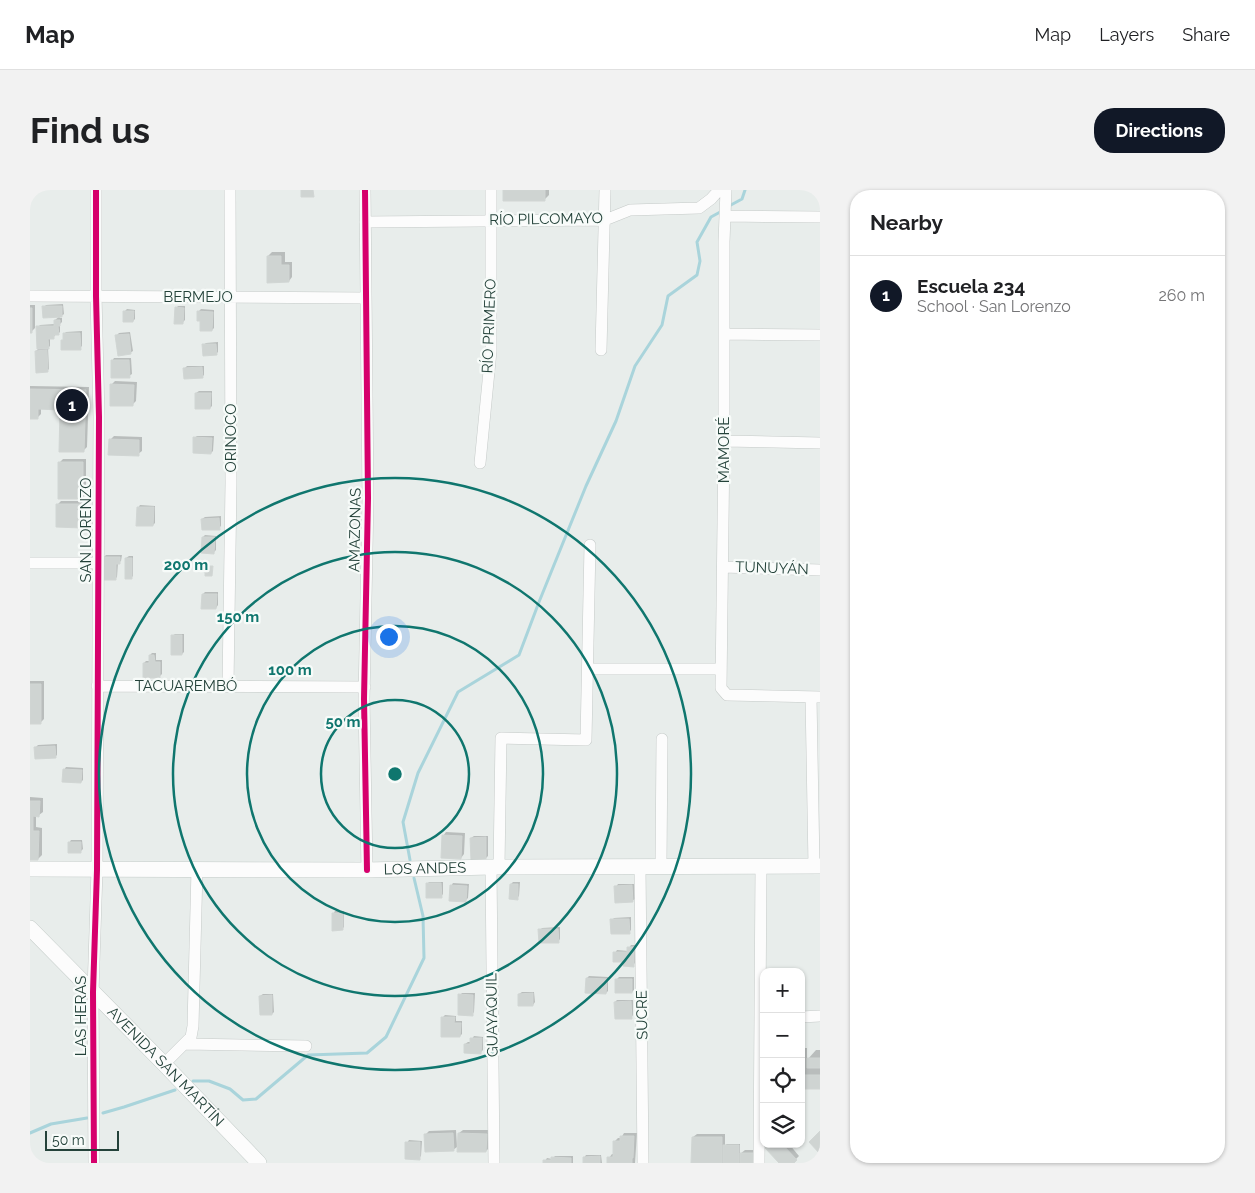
<!DOCTYPE html>
<html lang="en">
<head>
<meta charset="utf-8">
<style>
	body { margin:0; font-family:Raleway,sans-serif; background:#f2f2f2; color:#202124 }
	.controls { position:absolute; right:15px; bottom:15px; display:grid; overflow:hidden; border-radius:10px; box-shadow:0 1px 4px #0004 }
	.controls button { width:45px; height:45px; display:grid; place-items:center; padding:0; border:0; border-bottom:1px solid #e0e0e0; background:#fff; color:#202124; font:25px sans-serif }
	.scale { position:absolute; left:15px; bottom:12px; width:74px; box-sizing:border-box; padding-left:5px; border:2px solid #24423a; border-top:0; font-size:14px; line-height:18px; white-space:nowrap; color:#24423a; -webkit-text-stroke:4px #f7fbf9; paint-order:stroke }
	.you { position:absolute; left:358px; top:446px; width:18px; height:18px; margin:-12px; border:4px solid #fff; border-radius:50%; background:#1a73e8; box-shadow:0 0 0 8px #1a73e833 }
	.badge { display:grid; place-items:center; width:32px; height:32px; border-radius:50%; background:#111827; color:#fff; font-size:16px; font-weight:700 }
	.pin { position:absolute; translate:-50% -50%; border:2px solid #fff; box-shadow:0 1px 5px #0006 }
	.list { margin:0; padding:0; list-style:none }
	h2 { display:flex; justify-content:space-between; align-items:center; height:65px; margin:0; padding:0 20px; font-size:21px }
	h2 small { font-size:16px; font-weight:400; color:#757577 }
	.list li { display:grid; grid-template-columns:32px 1fr auto; gap:15px; align-items:center; box-sizing:border-box; height:80px; padding:0 20px; border-top:1px solid #e0e0e0 }
	.list b { display:block; font-size:19px; white-space:nowrap }
	.list p { margin:0; font-size:16px; white-space:nowrap; color:#757577 }
	.list em { font-size:16px; font-style:normal; color:#757577 }
	.icon { flex:none; width:28px; height:28px; fill:none; stroke:currentColor; stroke-width:2; stroke-linecap:round; stroke-linejoin:round }
	.map { position:relative; flex:none; width:790px; height:973px; overflow:hidden; border-radius:20px }
	header { display:flex; align-items:center; gap:30px; box-sizing:border-box; height:70px; padding:0 25px; background:#fff; border-bottom:1px solid #e0e0e0 }
	header strong { font-size:24px }
	nav { display:flex; gap:28px; margin-inline-start:auto; font-size:18px }
	.intro { display:flex; align-items:center; justify-content:space-between; box-sizing:border-box; height:120px; padding:0 30px }
	h1 { margin:0; font-size:35px }
	.button { padding:12px 22px; border-radius:20px; background:#111827; color:#fff; font-size:18px; font-weight:700 }
	main { display:flex; gap:30px; padding:0 30px }
	aside { flex:1; background:#fff; border-radius:20px; box-shadow:0 1px 4px #0004 }
	.map>svg:first-child { display:block }
	.shadow { fill:#0003 }
	.lines { fill:none; stroke-linecap:round; stroke-linejoin:round }
	.stream { stroke:#a9d4db; stroke-width:3 }
	.building { fill:#cfd4d2; stroke:#d1d6d4 }
	.street-casing { stroke:#c5cac8; stroke-width:12 }
	.secondary-casing { stroke:#c3cbc8; stroke-width:16 }
	.street { stroke:#fcfcfc; stroke-width:11 }
	.secondary { stroke:#fcfcfc; stroke-width:15 }
	.cycleway-casing { stroke:#f7fbf9; stroke-width:9 }
	.cycleway { stroke:#d6006c; stroke-width:6 }
	.ring { fill:none; stroke:#0f766e; stroke-width:2.5 }
	.labels { text-anchor:middle; stroke-width:4.5; stroke-linejoin:round; paint-order:stroke }
	.street-label { font-size:15px; fill:#24423a; stroke:#f7fbf9 }
	.centre { fill:#0f766e; stroke:#f7fbf9; stroke-width:2.5 }
	.ring-label { font-size:15px; text-anchor:middle; font-weight:bold; fill:#0f766e; stroke:#f7fbf9; stroke-width:4.5; stroke-linejoin:round; paint-order:stroke }
</style>
</head>
<body>
<header>
<strong>Map</strong>
<nav><a>Map</a><a>Layers</a><a>Share</a></nav>
</header>
<div class="intro"><h1>Find us</h1><a class="button">Directions</a></div>
<main>
<div class="map">
<svg width="790" height="973" viewBox="0 0 790 973">
	<rect width="100%" height="100%" fill="#e8edeb"/>
	<path class="shadow" d="M474,0H519V5L514,10Z
		M242,62H255V72H262V87L259,91L238,66Z
		M33,114L34,124L29,128H32V132L30,134V142L28,144H26L23,148H20V156L18,158L19,179L17,181L6,161L8,159V137L10,135L25,134V130L30,126L14,117L16,115Z
		M0,115H5V138L1,142H0Z
		M148,116H155V130L152,133L146,118Z
		M97,119L105,120V129L103,131L95,121Z
		M171,119L184,120V138L182,140L171,130L168,122Z
		M52,141V156L50,158L34,149V144L36,142Z
		M100,142L103,161L100,163L86,146L89,143Z
		M188,152V162L186,164L173,155L176,153Z
		M84,168H101L102,184L99,186L82,171Z
		M157,176H174V185L172,187L155,178Z
		M85,191L107,192L106,211L102,215L81,195Z
		M0,196L59,197L57,257L53,261L32,218H11V224L7,228L0,227Z
		M169,201H182V216L180,218L166,203Z
		M84,246L112,247V261L108,264L80,250Z
		M167,246H184L183,261L181,263L164,248Z
		M33,269H56V304L52,308L30,272Z
		M31,311H56V333L52,337L28,314Z
		M110,315L125,316V333L123,335L108,318Z
		M191,326V336L189,338L172,329L175,327Z
		M175,345L186,346V360L184,362L173,347Z
		M76,365H92L91,371L88,373L87,387L85,389L74,367Z
		M99,366H103V386L101,388L96,368Z
		M175,402H188V415L186,418L173,404Z
		M145,444H154V462L152,464L142,446Z
		M122,463H126V470H132V484L130,486L114,473L116,471H120V465Z
		M0,491H14V529L11,532L0,533Z
		M27,554V565L25,567L6,557L8,555Z
		M36,577L53,578V590L51,592L34,580Z
		M0,607L13,608V622L9,625H6V637L12,638V665L8,669H0Z
		M416,642L435,643L434,664L431,668L413,646Z
		M444,646H458V666L456,668L441,648Z
		M41,650H52L53,659L51,661L39,653Z
		M399,692H413V704L411,707L397,694Z
		M483,692H490L489,706L487,708L481,694Z
		M423,693L439,694L438,708L436,710L421,696Z
		M588,694H604L605,709L602,711L586,697Z
		M305,721H314V737L312,739L303,724Z
		M601,727V740L599,742L582,730L584,728Z
		M530,737V749L528,752L510,740L512,738Z
		M601,755H606L605,773L603,775L595,771L585,763L587,760L598,761L599,758Z
		M559,786L578,787V801L576,803L557,788Z
		M589,787H604V800L602,802L587,789Z
		M492,802H504L505,812L503,815L489,804Z
		M432,803H445L444,822L442,825L430,805Z
		M233,804H243L244,822L242,824L230,806Z
		M587,810H603V825L601,828L585,812Z
		M415,825L426,826V831H432V844L430,846L412,828Z
		M444,846L453,847V860L451,862L435,854L438,852H441L442,849Z
		M771,858H777V870L786,860H790V898H771Z
		M426,940L427,957L423,960L396,944L399,941Z
		M433,940H460L459,958L456,961L429,943Z
		M594,943H607L605,973H579V968L582,964H584V952L588,948H591Z
		M667,944H695V955L697,954H710V964L715,960H731V973H663V947Z
		M379,950L392,951L391,966L389,968L377,953Z
		M740,954H759L769,966L762,973H750Z
		M556,965H571L572,973H554V968Z
		M525,966H543V973H515V971L517,968L522,969Z"/>
	<g class="lines">
		<path class="stream" d="M699,16L712,9L715,0
			M380,670L373,632L388,583L428,502L489,465L509,412L556,296L586,231L605,176L632,135L638,106L667,85L670,71L667,52L681,27L692,21
			M163,891H179L200,899L213,910L226,909L278,865L337,863L356,847L394,768L393,726L384,688
			M73,923L94,917L145,900
			M0,943L21,934L57,928"/>
	</g>
	<path class="building" d="M271,0H283L284,7H271Z
		M473,0H515V11H473Z
		M237,66H251V75H259V92L237,93Z
		M12,116H32V127L13,128Z
		M145,117L154,118L153,134H144Z
		M0,118H2V143H0Z
		M93,121H104L103,132H93Z
		M167,121L183,122L182,141H170V131H167Z
		M24,130H30V136H28L29,145H24V149H18L19,159H7L6,136H24Z
		M33,143H50L51,160H31V150H33Z
		M99,144L101,164L88,166L85,145Z
		M172,154H186L187,165L173,166Z
		M17,160L18,182L6,183L5,161Z
		M81,170H99L100,188H81Z
		M172,177L173,188L154,189L153,178Z
		M80,194L104,195L103,216H80Z
		M0,199L56,200L54,262H29L30,220L8,219V229H0Z
		M165,203H181L180,219H165Z
		M163,247L182,248L181,264L163,263Z
		M79,249L109,250V266L78,265Z
		M28,272H53V309H28Z
		M26,314H53L52,338L26,337Z
		M107,317H124L123,336H106Z
		M189,328L190,340H172L171,329Z
		M172,347H185L184,364L171,363Z
		M72,367H90V374H86V390H72Z
		M95,368H102V389H95Z
		M175,376H183L182,386H175Z
		M172,404H187L186,419H171Z
		M141,445H152V465H141Z
		M119,465H124L125,472H130V488H113V473H119Z
		M0,494H11V534H0Z
		M25,556L26,568L5,569L4,557Z
		M33,579L52,580L51,593L32,592Z
		M0,611H10L9,627L3,626V641H9L8,670H0Z
		M412,645L432,646L431,669L411,668Z
		M456,647V669L441,670L440,648Z
		M38,652H51V663H38Z
		M396,693H411L412,708H396Z
		M480,694H488V710L479,709Z
		M420,695L437,696L436,712L419,711Z
		M602,695L603,712L585,713L584,696Z
		M302,723H313V740L302,741Z
		M580,729H599L600,744H581Z
		M508,739H528L529,753H509Z
		M597,757H604V777L593,776L594,772H583V762H597Z
		M556,788L577,789L576,804L555,803Z
		M585,789H602V803H585Z
		M503,803V816H488V804Z
		M428,804L443,805V826L428,825Z
		M242,805V825H230L229,806Z
		M601,811L602,829H585L584,812Z
		M411,827H425L424,833H431L430,847H411Z
		M440,848H452L451,864L434,863V854H440Z
		M777,868H790V878H777Z
		M771,885H790V899H771Z
		M790,941V964L779,952Z
		M423,943L424,961L395,962L394,944Z
		M428,943L457,944L456,962H427Z
		M590,946H604L603,968H602V973H577V967H583V951H590Z
		M662,947H692V973H661Z
		M375,952H390V970L375,969Z
		M739,954H752L767,970L764,973H749L735,958Z
		M693,955H709V973H693Z
		M710,963H728V973H710Z
		M570,966V973H553V967Z
		M521,967L541,968V973H513V970H521Z"/>
	<g class="lines">
		<g class="street-casing">
			<path id="street" d="M335,0L338,308L334,509L337,680
				M696,0L694,52V251L691,498L697,505L790,507
				M696,26L790,27
				M335,32L575,30L600,20L669,18L681,9L689,0
				M0,106L336,108
				M694,144L790,145
				M571,160L575,0
				M694,251L790,253
				M450,273L461,161V0
				M0,373H68
				M693,377L790,380
				M558,479H691
				M67,496L335,497
				M198,496L201,293L200,0
				M781,507L784,676
				M631,676L632,549
				M461,677L464,973
				M469,677L471,548L556,550L560,355
				M610,677L613,973
				M771,827L790,826
				M155,854L276,856
				M134,874L161,847L163,836L167,679
				M64,973L63,802L67,680L69,227L66,106V0
				M729,973L731,677"/>
		</g>
		<g class="secondary-casing">
			<g id="secondary">
				<path id="s1" d="M0,679L337,680L461,677L790,676"/>
				<path id="s2" d="M0,738L134,874L229,973"/>
			</g>
		</g>
		<use href="#street" class="street"/>
		<use href="#secondary" class="secondary"/>
		<g class="cycleway-casing">
			<path id="cycleway" d="M335,0L338,308L334,509L337,680
				M64,973L63,802L67,680L69,227L66,106V0"/>
		</g>
		<use href="#cycleway" class="cycleway"/>
	</g>
	<g class="ring">
		<circle cx="365" cy="584" r="74"/>
		<circle cx="365" cy="584" r="148"/>
		<circle cx="365" cy="584" r="222"/>
		<circle cx="365" cy="584" r="296"/>
	</g>
	<g class="labels">
		<g class="street-label">
			<text transform="translate(516 29) rotate(-1)" y="5">RÍO PILCOMAYO</text>
			<text x="168" y="112">BERMEJO</text>
			<text transform="translate(459 136) rotate(-88)" y="5">RÍO PRIMERO</text>
			<text transform="translate(201 248) rotate(-90)" y="5">ORINOCO</text>
			<text transform="translate(694 260) rotate(-90)" y="5">MAMORÉ</text>
			<text transform="translate(56 340) rotate(-90)" y="5">SAN LORENZO</text>
			<text transform="translate(325 340) rotate(-89)" y="5">AMAZONAS</text>
			<text transform="translate(742 378) rotate(2)" y="5">TUNUYÁN</text>
			<text x="156" y="501">TACUAREMBÓ</text>
			<text dy="5" stroke="none"><textPath href="#s1" startOffset="395">LOS ANDES</textPath></text>
			<text transform="translate(462 825) rotate(-91)" y="5">GUAYAQUIL</text>
			<text transform="translate(612 825) rotate(-91)" y="5">SUCRE</text>
			<text transform="translate(51 826) rotate(-90)" y="5">LAS HERAS</text>
			<text dy="5" stroke="none"><textPath href="#s2" startOffset="194">AVENIDA SAN MARTÍN</textPath></text>
		</g>
	</g>
	<circle cx="365" cy="584" r="8" class="centre"/>
	<g class="ring-label">
		<text x="156" y="380">200 m</text>
		<text x="208" y="432">150 m</text>
		<text x="260" y="485">100 m</text>
		<text x="313" y="537">50 m</text>
	</g>
</svg>
<div class="controls">
<button>+</button>
<button>−</button>
<button><svg class="icon" aria-label="locate" viewBox="0 0 24 24"><circle cx="12" cy="12" r="6"/><path d="M12 2v4M12 18v4M2 12h4M18 12h4"/></svg></button>
<button><svg class="icon" aria-label="layers" viewBox="0 0 24 24"><path d="M12 4l9 5-9 5-9-5zM3 14l9 5 9-5"/></svg></button>
</div>
<div class="scale">50 m</div>
<div class="you"></div>
<div class="pin badge" style="left:42px;top:215px">1</div>
</div>
<aside>
<h2>Nearby<small></small></h2>
<ul class="list">
<li><span class="badge">1</span><div><b>Escuela 234</b><p>School · San Lorenzo</p></div><em>260 m</em></li>
</ul>
</aside>
</main>
</body>
</html>
